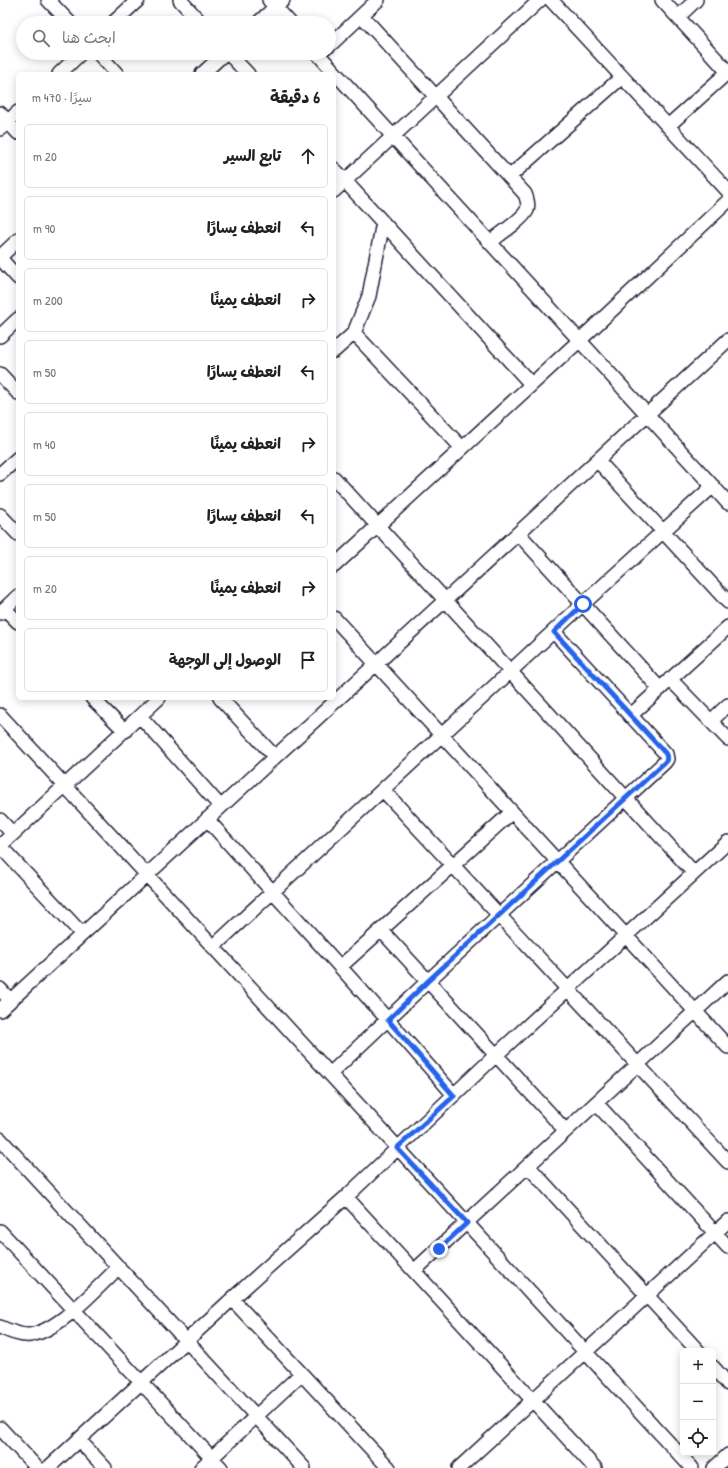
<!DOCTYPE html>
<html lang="ar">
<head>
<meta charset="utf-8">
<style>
	body { margin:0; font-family:"Patrick Hand","Playpen Sans Arabic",sans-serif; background:#f2f2f2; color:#202124; direction:rtl }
	.controls { position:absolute; right:12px; bottom:12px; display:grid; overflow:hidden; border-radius:6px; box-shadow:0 2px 10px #0003 }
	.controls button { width:36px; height:36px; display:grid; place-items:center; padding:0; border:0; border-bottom:1px solid #e0e0e0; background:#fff; color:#202124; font:20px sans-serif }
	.stop { position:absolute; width:12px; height:12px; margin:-9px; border:3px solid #2563eb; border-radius:50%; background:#fff }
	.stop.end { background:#2563eb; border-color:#fff; box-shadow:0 1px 4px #0008 }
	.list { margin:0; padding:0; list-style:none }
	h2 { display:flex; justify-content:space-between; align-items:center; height:52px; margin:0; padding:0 16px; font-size:17px }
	h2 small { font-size:13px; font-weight:400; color:#757577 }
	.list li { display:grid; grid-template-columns:26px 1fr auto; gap:12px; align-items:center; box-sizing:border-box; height:64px; margin:0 8px 8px; padding:0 8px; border:1px solid #e0e0e0; border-radius:6px }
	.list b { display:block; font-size:15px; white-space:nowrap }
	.list em { font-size:13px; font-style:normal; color:#757577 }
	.icon { flex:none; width:22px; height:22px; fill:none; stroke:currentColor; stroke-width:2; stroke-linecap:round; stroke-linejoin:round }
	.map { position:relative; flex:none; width:728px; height:1468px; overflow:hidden; direction:ltr }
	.search { position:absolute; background:#fff; box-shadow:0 2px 10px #0003; left:16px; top:16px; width:320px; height:44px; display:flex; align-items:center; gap:10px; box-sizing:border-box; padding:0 14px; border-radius:22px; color:#757577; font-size:15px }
	.panel { position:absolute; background:#fff; box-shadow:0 2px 10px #0003; left:16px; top:72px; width:320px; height:628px; border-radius:6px; direction:rtl }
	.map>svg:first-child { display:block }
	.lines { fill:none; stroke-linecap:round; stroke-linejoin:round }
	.minor-casing { stroke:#22223b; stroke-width:16 }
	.minor { stroke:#fff; stroke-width:13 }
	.route { stroke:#2563eb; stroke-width:5 }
</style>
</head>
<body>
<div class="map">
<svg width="728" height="1468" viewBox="0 0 728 1468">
	<rect width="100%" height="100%" fill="#fff"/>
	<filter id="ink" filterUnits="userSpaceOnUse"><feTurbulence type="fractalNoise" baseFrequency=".025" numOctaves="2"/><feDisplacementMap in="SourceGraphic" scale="8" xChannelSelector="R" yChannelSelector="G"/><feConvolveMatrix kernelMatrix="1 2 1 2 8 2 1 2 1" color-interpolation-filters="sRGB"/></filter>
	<g filter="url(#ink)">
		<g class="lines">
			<g class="minor-casing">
				<path id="minor" d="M48,0L70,23
					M180,0L201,23
					M269,0L290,23
					M551,0L728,191
					M662,0L728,72
					M362,16L525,194C527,199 529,205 527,210C523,219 499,235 490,242
					M678,17L696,0
					M113,23L138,0
					M258,23L283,0
					M329,46L378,0
					M98,53L117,74
					M228,53L248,74
					M317,53L728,503
					M59,74L81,53
					M202,74L225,53
					M0,113L18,133
					M668,126L728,72
					M0,129L18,112
					M334,169L531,384
					M509,177L622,77
					M334,191L540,0
					M0,257L18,240
					M0,258L18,278
					M354,333L462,448
					M0,336L18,319
					M334,351L354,333L369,296L383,222
					M0,374L18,393
					M598,461L728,602
					M0,474L18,458
					M334,478L694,873
					M0,515L18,534
					M518,533L660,689
					M334,566L580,340L728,201
					M5,609L18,622
					M0,613L18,596
					M334,618L728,1047
					M670,679L728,739
					M92,698L125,731
					M220,698L275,757
					M0,715L692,1468
					M140,716L220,806
					M630,716L728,627
					M711,721L728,705
					M383,790L728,1162
					M207,819L388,1020L454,1095
					M0,820L13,834
					M0,846L159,698
					M0,846L82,934
					M381,930L565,1130
					M213,947L583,604L713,486
					M340,967L512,812
					M0,989L10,1000
					M0,1010L728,340
					M330,1074L428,981L665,762L667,759L666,754L554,632
					M596,1103L728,1247
					M0,1139L304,1468
					M528,1166L698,1351
					M346,1197L595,1468
					M0,1231L221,1468
					M414,1271L728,981
					M232,1299L389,1468
					M0,1327C9,1331 20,1336 30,1335C59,1331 98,1287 119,1267
					M713,1367L728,1384
					M0,1428L37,1468
					M79,1440L105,1468
					M48,1468L232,1299L346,1197L496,1055L728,842
					M201,1468L301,1374
					M459,1468L728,1221
					M714,1468L728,1455"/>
			</g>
			<use href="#minor" class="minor"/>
		</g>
	</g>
	<g class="lines" filter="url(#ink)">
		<path class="route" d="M439,1249L467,1223L397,1148L454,1096L388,1020L428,981L665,762L667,759L666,754L554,632L583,604"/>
	</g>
</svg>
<div class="controls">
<button>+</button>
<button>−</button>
<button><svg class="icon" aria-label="locate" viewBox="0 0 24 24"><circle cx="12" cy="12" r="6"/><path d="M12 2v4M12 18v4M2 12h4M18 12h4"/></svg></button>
</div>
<div class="stop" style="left:583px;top:604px"></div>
<div class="stop end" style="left:439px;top:1249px"></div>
<div class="search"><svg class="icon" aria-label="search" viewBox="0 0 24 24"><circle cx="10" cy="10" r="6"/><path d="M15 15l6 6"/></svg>ابحث هنا</div>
<section class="panel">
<h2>6 دقيقة<small>سيرًا · 470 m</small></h2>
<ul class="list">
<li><svg class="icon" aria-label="ahead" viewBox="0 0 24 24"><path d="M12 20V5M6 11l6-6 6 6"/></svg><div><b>تابع السير</b></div><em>20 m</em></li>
<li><svg class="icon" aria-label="left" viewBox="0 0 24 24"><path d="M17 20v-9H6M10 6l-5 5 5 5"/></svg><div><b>انعطف يسارًا</b></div><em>90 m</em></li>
<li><svg class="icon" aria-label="right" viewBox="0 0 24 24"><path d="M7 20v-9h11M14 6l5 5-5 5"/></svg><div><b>انعطف يمينًا</b></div><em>200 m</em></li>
<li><svg class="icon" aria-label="left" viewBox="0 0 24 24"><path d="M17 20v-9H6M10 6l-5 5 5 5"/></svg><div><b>انعطف يسارًا</b></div><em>50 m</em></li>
<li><svg class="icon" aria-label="right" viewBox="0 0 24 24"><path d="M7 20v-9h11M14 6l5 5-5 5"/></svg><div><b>انعطف يمينًا</b></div><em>40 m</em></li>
<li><svg class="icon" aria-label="left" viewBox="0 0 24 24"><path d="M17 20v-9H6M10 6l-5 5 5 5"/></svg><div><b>انعطف يسارًا</b></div><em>50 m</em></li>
<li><svg class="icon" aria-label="right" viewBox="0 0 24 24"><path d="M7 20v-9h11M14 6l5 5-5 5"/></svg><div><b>انعطف يمينًا</b></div><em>20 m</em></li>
<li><svg class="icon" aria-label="arrive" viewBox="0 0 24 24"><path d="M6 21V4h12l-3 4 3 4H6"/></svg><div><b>الوصول إلى الوجهة</b></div></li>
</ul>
</section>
</div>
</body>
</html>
